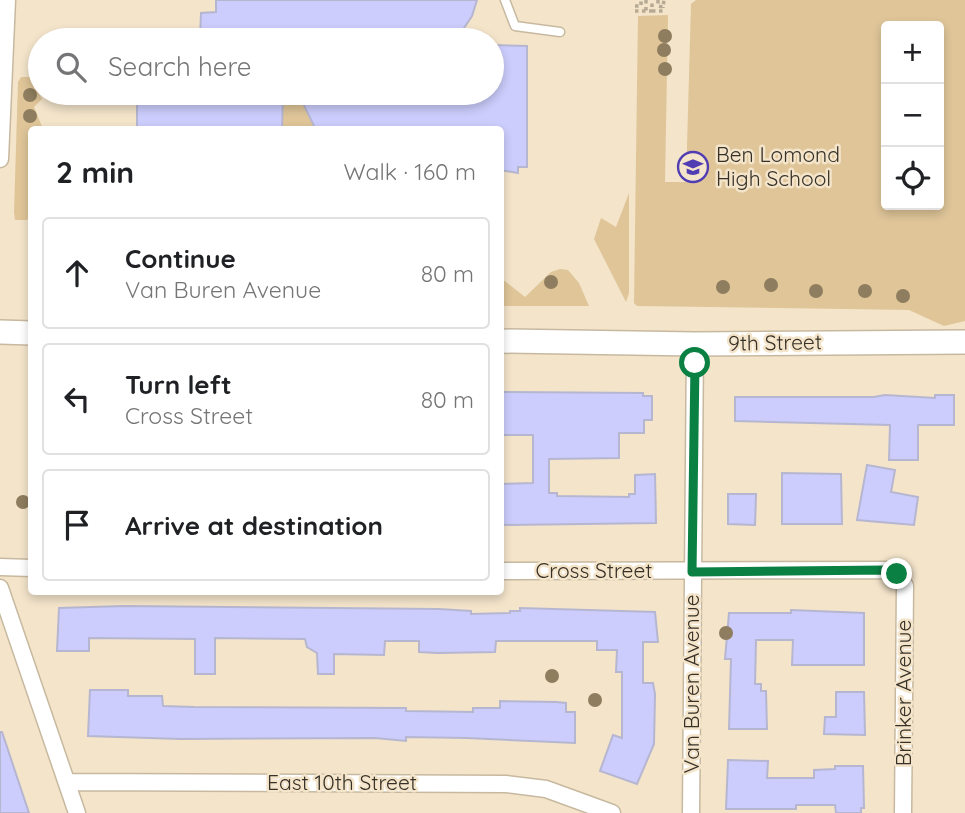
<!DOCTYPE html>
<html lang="en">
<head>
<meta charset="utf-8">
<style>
	body { margin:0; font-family:Quicksand,sans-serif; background:#f6f6f6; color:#202124 }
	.controls { position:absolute; right:21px; top:21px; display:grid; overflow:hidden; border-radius:7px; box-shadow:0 4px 10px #0003 }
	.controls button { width:63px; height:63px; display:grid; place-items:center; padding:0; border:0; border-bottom:2px solid #e0e0e0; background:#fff; color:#202124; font:35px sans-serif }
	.stop { position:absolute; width:21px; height:21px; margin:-16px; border:5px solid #0b8043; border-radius:50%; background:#fff }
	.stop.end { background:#0b8043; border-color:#fff; box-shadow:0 2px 7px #0008 }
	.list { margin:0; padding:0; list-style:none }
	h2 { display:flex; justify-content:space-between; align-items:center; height:91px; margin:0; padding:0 28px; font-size:30px }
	h2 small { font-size:23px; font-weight:400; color:#757577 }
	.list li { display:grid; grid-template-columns:46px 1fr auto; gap:21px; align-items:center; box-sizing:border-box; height:112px; margin:0 14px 14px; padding:0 14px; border:2px solid #e0e0e0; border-radius:7px }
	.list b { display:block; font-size:26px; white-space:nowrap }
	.list p { margin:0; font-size:23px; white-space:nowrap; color:#757577 }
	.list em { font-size:23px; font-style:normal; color:#757577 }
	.icon { flex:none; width:38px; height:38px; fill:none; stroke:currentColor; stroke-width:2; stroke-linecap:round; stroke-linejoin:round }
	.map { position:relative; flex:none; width:965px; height:813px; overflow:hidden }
	.search { position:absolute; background:#fff; box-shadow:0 4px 10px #0003; left:28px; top:28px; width:476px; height:77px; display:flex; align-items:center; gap:18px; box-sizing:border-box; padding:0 24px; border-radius:38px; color:#757577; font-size:26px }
	.panel { position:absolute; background:#fff; box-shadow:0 4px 10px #0003; left:28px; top:126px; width:476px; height:469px; border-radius:7px }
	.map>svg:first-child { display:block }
	.green { fill:#dfc598; fill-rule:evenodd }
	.building { fill:#cccdfc; stroke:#b6b6d1; stroke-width:2 }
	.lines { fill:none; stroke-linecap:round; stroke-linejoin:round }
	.lane-casing { stroke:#c7b9a0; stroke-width:11 }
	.street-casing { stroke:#c7b9a0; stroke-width:19 }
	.secondary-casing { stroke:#c7b9a0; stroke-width:26 }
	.path { stroke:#b6aa95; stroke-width:3.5; stroke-dasharray:3.5 3.5; stroke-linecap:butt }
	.lane { stroke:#fff; stroke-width:8 }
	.street { stroke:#fff; stroke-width:16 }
	.secondary { stroke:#fff; stroke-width:23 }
	.tree { fill:#8e7d5e }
	.route { stroke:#0b8043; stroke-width:9 }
	.labels { text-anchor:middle; stroke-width:5; stroke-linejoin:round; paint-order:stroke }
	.poi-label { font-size:21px; fill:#373127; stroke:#f3e4ca; text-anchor:start }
	.street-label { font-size:21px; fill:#373127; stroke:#f3e4ca }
</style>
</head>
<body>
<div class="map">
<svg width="965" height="813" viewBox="0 0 965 813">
	<rect width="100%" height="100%" fill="#f3e4ca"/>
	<path class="green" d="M696,0H965V321L944,326L909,310L637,306L634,303L638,16L668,15L665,182H686L691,4ZM886,26H939V205H886Z
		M21,77H29L42,99L34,107L43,129L32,130V194L28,199L31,215L27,220H15L14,212L18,82Z
		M283,105H304L316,130H282Z
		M629,193V293L626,302L594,239L601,218L616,227Z
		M560,269L568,270L579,283L589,306H501V278L525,297L551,272Z"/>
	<path class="building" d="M216,0H477L472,16L456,40H200L201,13L216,12Z
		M492,45L527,46V167H518V173L500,170V130H316L298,93H492Z
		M137,93H283L282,130H137Z
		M500,392L643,393V396H652V420H644V433H619V458L549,459V493H557V496L629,497V494H635V475L655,474L656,523L500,525V484L533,483V435H500Z
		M885,395L935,398V395H954V425H918V460H889L890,425L735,421V397H874Z
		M867,465L895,470L891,492L918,497L914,525L857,520Z
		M782,473L841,474L842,524H782Z
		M728,494H756L755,525L728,524Z
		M124,606L439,609L471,611V614L510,613V611H520V608L655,612L658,642H643V683H653L655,694L654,744L637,784L600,771L613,735L622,738V672H616L617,650H597V641H496L495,652L438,653L419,652V641H385L384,655L334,654V674H318L317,653L307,647L305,639L215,638V674H195V639L89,638V651H57L59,608Z
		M791,610L864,613V665H792L793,640H756L755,684H761V691H766L767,729H729L731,659H725L729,613H791Z
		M90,690H128V696H162L163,706L194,707L406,708V711L473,712V708H500V701L556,702L566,703V712H575V743L467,738L406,737V741L375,738L181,739L88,736Z
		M836,692H864L865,735L824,734L825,717H836Z
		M0,732H2L29,813H0Z
		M728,760L768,761L767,778H814V770L835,769V766H863L864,808H861V813H836L835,805H796V809H726Z"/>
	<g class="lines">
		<g class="lane-casing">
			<path id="lane" d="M505,0L515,26L560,32"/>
		</g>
		<g class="street-casing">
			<path id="street" d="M0,159L7,0
				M0,567L32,568
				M500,571L886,570L897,574L905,586L903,813
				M0,588L77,813
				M67,782L506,784L546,789L612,813
				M691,813L695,344"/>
		</g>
		<g class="secondary-casing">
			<path id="secondary" d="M0,332L32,333
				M500,341L695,344L965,342"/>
		</g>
		<path class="path" d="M646,0V11H652V0
			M658,0V6L663,7L664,0
			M635,6H641V0
			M635,11H646
			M652,11H663V7
			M118,40L129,32"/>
		<use href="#lane" class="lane"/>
		<use href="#street" class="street"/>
		<use href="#secondary" class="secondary"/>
	</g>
	<g class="tree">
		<circle cx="665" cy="36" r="7"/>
		<circle cx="664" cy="50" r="7"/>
		<circle cx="665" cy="69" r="7"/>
		<circle cx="30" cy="95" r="7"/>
		<circle cx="30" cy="116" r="7"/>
		<circle cx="551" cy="282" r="7"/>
		<circle cx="771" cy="285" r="7"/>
		<circle cx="723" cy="287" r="7"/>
		<circle cx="816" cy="291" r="7"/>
		<circle cx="865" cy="291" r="7"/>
		<circle cx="903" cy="296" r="7"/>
		<circle cx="23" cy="502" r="7"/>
		<circle cx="726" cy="633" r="7"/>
		<circle cx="552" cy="676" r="7"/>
		<circle cx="595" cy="700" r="7"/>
	</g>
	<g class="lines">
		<path class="route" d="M695,363L692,572L886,570L897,574"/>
	</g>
	<defs>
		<g id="school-ring" transform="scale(1.575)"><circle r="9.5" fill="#f3e4ca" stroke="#503cb3" stroke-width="1.5"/><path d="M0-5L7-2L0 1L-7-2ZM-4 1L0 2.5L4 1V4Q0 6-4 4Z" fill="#503cb3"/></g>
	</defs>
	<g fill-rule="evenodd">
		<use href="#school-ring" x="693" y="167"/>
	</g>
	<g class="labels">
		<g class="poi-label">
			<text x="716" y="162">Ben Lomond<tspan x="716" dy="24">High School</tspan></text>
		</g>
		<g class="street-label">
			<text transform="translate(775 343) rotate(-1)" y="7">9th Street</text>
			<text x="594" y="578">Cross Street</text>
			<text transform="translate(692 684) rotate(-90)" y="7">Van Buren Avenue</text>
			<text transform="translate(904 693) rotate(-90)" y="7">Brinker Avenue</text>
			<text x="342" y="790">East 10th Street</text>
		</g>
	</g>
</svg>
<div class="controls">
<button>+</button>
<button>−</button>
<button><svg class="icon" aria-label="locate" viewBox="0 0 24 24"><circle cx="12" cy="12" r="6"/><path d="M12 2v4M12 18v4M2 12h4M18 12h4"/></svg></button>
</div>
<div class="stop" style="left:695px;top:363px"></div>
<div class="stop end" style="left:897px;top:574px"></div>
<div class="search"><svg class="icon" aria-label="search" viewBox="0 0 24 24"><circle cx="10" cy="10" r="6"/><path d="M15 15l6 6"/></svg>Search here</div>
<section class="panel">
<h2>2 min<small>Walk · 160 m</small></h2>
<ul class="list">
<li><svg class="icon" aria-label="ahead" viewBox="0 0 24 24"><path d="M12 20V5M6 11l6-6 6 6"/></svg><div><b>Continue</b><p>Van Buren Avenue</p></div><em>80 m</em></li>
<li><svg class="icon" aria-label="left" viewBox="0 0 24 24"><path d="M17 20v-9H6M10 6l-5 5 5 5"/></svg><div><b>Turn left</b><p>Cross Street</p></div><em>80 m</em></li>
<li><svg class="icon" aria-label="arrive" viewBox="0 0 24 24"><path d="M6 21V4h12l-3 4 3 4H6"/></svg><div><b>Arrive at destination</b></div></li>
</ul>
</section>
</div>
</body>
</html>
